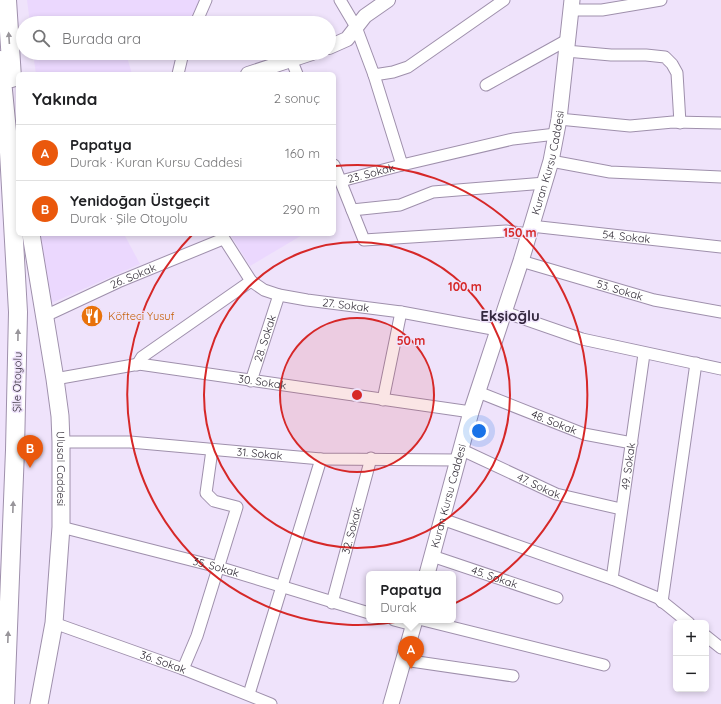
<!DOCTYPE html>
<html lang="tr">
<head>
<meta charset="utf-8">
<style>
	body { margin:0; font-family:Quicksand,sans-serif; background:#f6f6f6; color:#202124 }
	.controls { position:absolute; right:12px; bottom:12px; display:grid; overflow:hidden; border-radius:6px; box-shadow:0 2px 6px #0003 }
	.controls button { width:36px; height:36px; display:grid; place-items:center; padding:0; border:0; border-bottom:1px solid #e0e0e0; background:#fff; color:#202124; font:20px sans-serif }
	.you { position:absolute; left:479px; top:431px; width:14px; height:14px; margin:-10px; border:3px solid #fff; border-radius:50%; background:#1a73e8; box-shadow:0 0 0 6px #1a73e833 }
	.badge { display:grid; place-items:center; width:26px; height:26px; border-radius:50%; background:#ea580c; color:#fff; font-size:13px; font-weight:700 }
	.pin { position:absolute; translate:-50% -33px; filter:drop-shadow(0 1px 2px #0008) }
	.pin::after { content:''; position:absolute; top:21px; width:14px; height:12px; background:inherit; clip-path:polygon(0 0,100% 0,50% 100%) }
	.popup { position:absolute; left:366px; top:571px; width:90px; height:52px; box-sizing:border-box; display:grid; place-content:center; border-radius:6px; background:#fff; filter:drop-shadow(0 1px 3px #0005); font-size:13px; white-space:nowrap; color:#757577 }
	.popup b { font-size:15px; color:#202124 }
	.popup::after { content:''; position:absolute; left:50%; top:100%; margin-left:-8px; border:8px solid transparent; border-top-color:#fff }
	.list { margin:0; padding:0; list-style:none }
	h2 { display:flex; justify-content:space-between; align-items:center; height:52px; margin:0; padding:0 16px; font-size:17px }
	h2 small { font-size:13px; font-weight:400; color:#757577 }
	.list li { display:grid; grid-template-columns:26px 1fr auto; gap:12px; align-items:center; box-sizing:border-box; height:56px; padding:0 16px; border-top:1px solid #e0e0e0 }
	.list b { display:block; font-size:15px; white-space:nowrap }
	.list p { margin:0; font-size:13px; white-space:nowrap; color:#757577 }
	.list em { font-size:13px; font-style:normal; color:#757577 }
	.icon { flex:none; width:22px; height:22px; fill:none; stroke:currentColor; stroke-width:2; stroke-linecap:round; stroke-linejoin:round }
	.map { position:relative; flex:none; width:721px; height:704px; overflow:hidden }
	.search { position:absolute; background:#fff; box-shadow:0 2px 6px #0003; left:16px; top:16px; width:320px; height:44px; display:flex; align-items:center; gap:10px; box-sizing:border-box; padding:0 14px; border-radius:22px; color:#757577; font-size:15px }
	.panel { position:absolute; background:#fff; box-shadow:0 2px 6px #0003; left:16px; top:72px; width:320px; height:164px; border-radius:6px }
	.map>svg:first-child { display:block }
	.built { fill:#ebd8fe }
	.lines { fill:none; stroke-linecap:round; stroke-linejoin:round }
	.minor-casing { stroke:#9f90ac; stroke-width:13 }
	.tertiary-casing { stroke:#9f90ac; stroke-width:16 }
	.secondary-casing { stroke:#9f90ac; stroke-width:17 }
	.primary-casing { stroke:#9f90ac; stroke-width:19 }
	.trunk-casing { stroke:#9f90ac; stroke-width:20 }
	.minor { stroke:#fff; stroke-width:11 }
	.tertiary { stroke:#fff; stroke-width:14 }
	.secondary { stroke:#fff; stroke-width:15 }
	.primary { stroke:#fff; stroke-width:17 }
	.trunk { stroke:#fff; stroke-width:18 }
	.oneway { fill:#98959a }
	.ring { fill:none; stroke:#d62828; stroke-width:2 }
	.labels { text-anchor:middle; stroke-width:3; stroke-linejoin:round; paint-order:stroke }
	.street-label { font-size:11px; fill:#312b36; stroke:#efe3fb }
	.food-label { font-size:11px; fill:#c56008; stroke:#efe3fb; text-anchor:start }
	.district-label { font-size:15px; font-weight:bold; fill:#33273e; stroke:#efe3fb }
	.centre { fill:#d62828; stroke:#efe3fb; stroke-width:2 }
	.ring-label { font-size:12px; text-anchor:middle; font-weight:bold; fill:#d62828; stroke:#efe3fb; stroke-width:3; stroke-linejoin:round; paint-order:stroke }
</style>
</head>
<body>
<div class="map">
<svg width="721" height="704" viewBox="0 0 721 704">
	<rect width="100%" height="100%" fill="#efe3fb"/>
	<path class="built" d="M27,0H210L200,23H30Z
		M33,53H131L127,57L132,74H36Z
		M41,234H124L140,264L47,305Z
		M230,234H304L250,266Z"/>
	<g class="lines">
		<g class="minor-casing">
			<g id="minor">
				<path d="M340,0L356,27L374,75L393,72L408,67L504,0"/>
				<path d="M570,10H602L661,0"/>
				<path d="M196,23L206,0"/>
				<path d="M566,51L611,55H646L665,57L672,64L677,73L680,123"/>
				<path d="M291,59L297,74"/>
				<path d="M178,74L183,53"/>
				<path d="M374,75L402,165L513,139L556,134"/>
				<path d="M486,85L567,40"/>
				<path d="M559,119L630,126L673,122L721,123"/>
				<path d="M551,161L610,172L721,177"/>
				<path d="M334,165L364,240L506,231L529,234"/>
				<path id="s1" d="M341,181L402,165"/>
				<path d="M352,210L400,205L433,192L545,183"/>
				<path id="s2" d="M531,226L721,247"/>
				<path id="s3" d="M221,234L251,281L264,290L279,295L307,300L401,312L498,330"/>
				<path id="s4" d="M521,261L654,300L721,312"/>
				<path d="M504,312L582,339L721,369"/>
				<path id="s5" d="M43,317L118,282L223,239"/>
				<path d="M137,365L142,357L251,281"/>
				<path id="s6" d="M55,379L139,364L471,412"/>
				<path id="s7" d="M251,381L279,295"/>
				<path id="s8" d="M478,392L584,434L632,443"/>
				<path d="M383,400L401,312"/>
				<path id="s9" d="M61,442H130L321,459L458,460"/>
				<path id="s10" d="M460,449L556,494L621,509"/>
				<path d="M442,519L612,579L658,598L689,623"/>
				<path id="s11" d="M61,527L218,567L369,613"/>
				<path id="s12" d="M432,556L557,598"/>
				<path id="s13" d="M612,579L644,354"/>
				<path d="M662,602L696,363"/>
				<path id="s14" d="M332,603L371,458"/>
				<path d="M394,620L413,625"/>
				<path d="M423,620L604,665"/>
				<path id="s15" d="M54,623L183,669L271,704"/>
				<path d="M706,636L721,648"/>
				<path d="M404,660L513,676"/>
				<path d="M183,669L197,636L237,507L214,501L206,493L212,450"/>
				<path d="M249,694L321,459"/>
			</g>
		</g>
		<g class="tertiary-casing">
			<path id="tertiary" d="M329,47L347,39L365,16L388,0
				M248,74L312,53"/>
		</g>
		<g class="secondary-casing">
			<g id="secondary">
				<path id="s16" d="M427,574L471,412L521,261L551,161L559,119L572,0"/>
				<path d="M391,704L415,620"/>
			</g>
		</g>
		<g class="primary-casing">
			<g id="primary">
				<path id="s17" d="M31,234L55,379L60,416L61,442V527L54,623L39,704"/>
			</g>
		</g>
		<g class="trunk-casing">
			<path id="trunk" d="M7,0L12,78
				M0,60L9,152L18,312L15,450L5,704"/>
		</g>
		<use href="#minor" class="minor"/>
		<use href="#tertiary" class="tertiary"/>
		<use href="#secondary" class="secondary"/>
		<use href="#primary" class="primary"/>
		<use href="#trunk" class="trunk"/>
	</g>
	<defs><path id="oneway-solid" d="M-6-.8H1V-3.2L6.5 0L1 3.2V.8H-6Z"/></defs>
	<g class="oneway">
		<use href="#oneway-solid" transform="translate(9 38) rotate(-94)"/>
		<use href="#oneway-solid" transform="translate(18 335) rotate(-89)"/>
		<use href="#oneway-solid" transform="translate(13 507) rotate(-88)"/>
		<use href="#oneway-solid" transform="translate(8 637) rotate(-88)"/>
	</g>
	<circle cx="357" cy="395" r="77" fill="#d62828" fill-opacity=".12"/>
	<g class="ring">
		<circle cx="357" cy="395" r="77"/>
		<circle cx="357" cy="395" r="153"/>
		<path d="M335 166A230 230 0 1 1 192 235"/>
	</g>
	<defs>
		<g id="restaurant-disc" transform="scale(1.15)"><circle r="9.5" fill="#e8710a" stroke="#efe3fb"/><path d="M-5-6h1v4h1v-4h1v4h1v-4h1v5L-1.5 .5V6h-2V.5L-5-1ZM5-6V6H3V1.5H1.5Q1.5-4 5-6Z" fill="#fff"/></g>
	</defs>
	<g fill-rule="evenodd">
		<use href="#restaurant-disc" x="92" y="316"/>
	</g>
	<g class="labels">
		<g class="street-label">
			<text dy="4" stroke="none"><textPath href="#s16" startOffset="429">Kuran Kursu Caddesi</textPath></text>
			<text dy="4" stroke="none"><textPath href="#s1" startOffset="31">23. Sokak</textPath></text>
			<text dy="4" stroke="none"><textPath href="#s2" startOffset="96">54. Sokak</textPath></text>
			<text dy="4" stroke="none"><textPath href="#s5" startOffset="99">26. Sokak</textPath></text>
			<text dy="4" stroke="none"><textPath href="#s4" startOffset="103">53. Sokak</textPath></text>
			<text dy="4" stroke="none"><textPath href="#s3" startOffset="155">27. Sokak</textPath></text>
			<text dy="4" stroke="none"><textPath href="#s7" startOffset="45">28. Sokak</textPath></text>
			<text transform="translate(17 382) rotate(-89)" y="4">Şile Otoyolu</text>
			<text dy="4" stroke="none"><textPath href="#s6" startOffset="210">30. Sokak</textPath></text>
			<text dy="4" stroke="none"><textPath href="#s8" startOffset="82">48. Sokak</textPath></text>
			<text dy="4" stroke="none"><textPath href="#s9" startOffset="199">31. Sokak</textPath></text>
			<text dy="4" stroke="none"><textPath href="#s13" startOffset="114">49. Sokak</textPath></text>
			<text dy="4" stroke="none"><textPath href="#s17" startOffset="237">Ulusal Caddesi</textPath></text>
			<text dy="4" stroke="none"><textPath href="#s10" startOffset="87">47. Sokak</textPath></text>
			<text dy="4" stroke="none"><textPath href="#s16" startOffset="81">Kuran Kursu Caddesi</textPath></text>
			<text dy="4" stroke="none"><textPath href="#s14" startOffset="75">32. Sokak</textPath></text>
			<text dy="4" stroke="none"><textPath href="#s11" startOffset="160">35. Sokak</textPath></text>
			<text dy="4" stroke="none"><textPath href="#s12" startOffset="66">45. Sokak</textPath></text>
			<text dy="4" stroke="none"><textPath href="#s15" startOffset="116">36. Sokak</textPath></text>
		</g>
		<g class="food-label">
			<text x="108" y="320">Köfteci Yusuf</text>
		</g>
		<g class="district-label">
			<text x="510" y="321">Ekşioğlu</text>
		</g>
	</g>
	<circle cx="357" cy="395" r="6" class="centre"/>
	<g class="ring-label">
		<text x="520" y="237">150 m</text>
		<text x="465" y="291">100 m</text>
		<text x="411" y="345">50 m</text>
	</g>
</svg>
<div class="controls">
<button>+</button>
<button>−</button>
</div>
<div class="you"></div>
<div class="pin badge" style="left:411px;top:669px">A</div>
<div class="popup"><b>Papatya</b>Durak</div>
<div class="pin badge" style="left:30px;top:468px">B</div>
<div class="search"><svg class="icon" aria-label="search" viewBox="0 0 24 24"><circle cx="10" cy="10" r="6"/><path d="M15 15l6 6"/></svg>Burada ara</div>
<section class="panel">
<h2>Yakında<small>2 sonuç</small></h2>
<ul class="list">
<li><span class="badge">A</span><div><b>Papatya</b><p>Durak · Kuran Kursu Caddesi</p></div><em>160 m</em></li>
<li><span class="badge">B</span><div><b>Yenidoğan Üstgeçit</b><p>Durak · Şile Otoyolu</p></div><em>290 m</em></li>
</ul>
</section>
</div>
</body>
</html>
